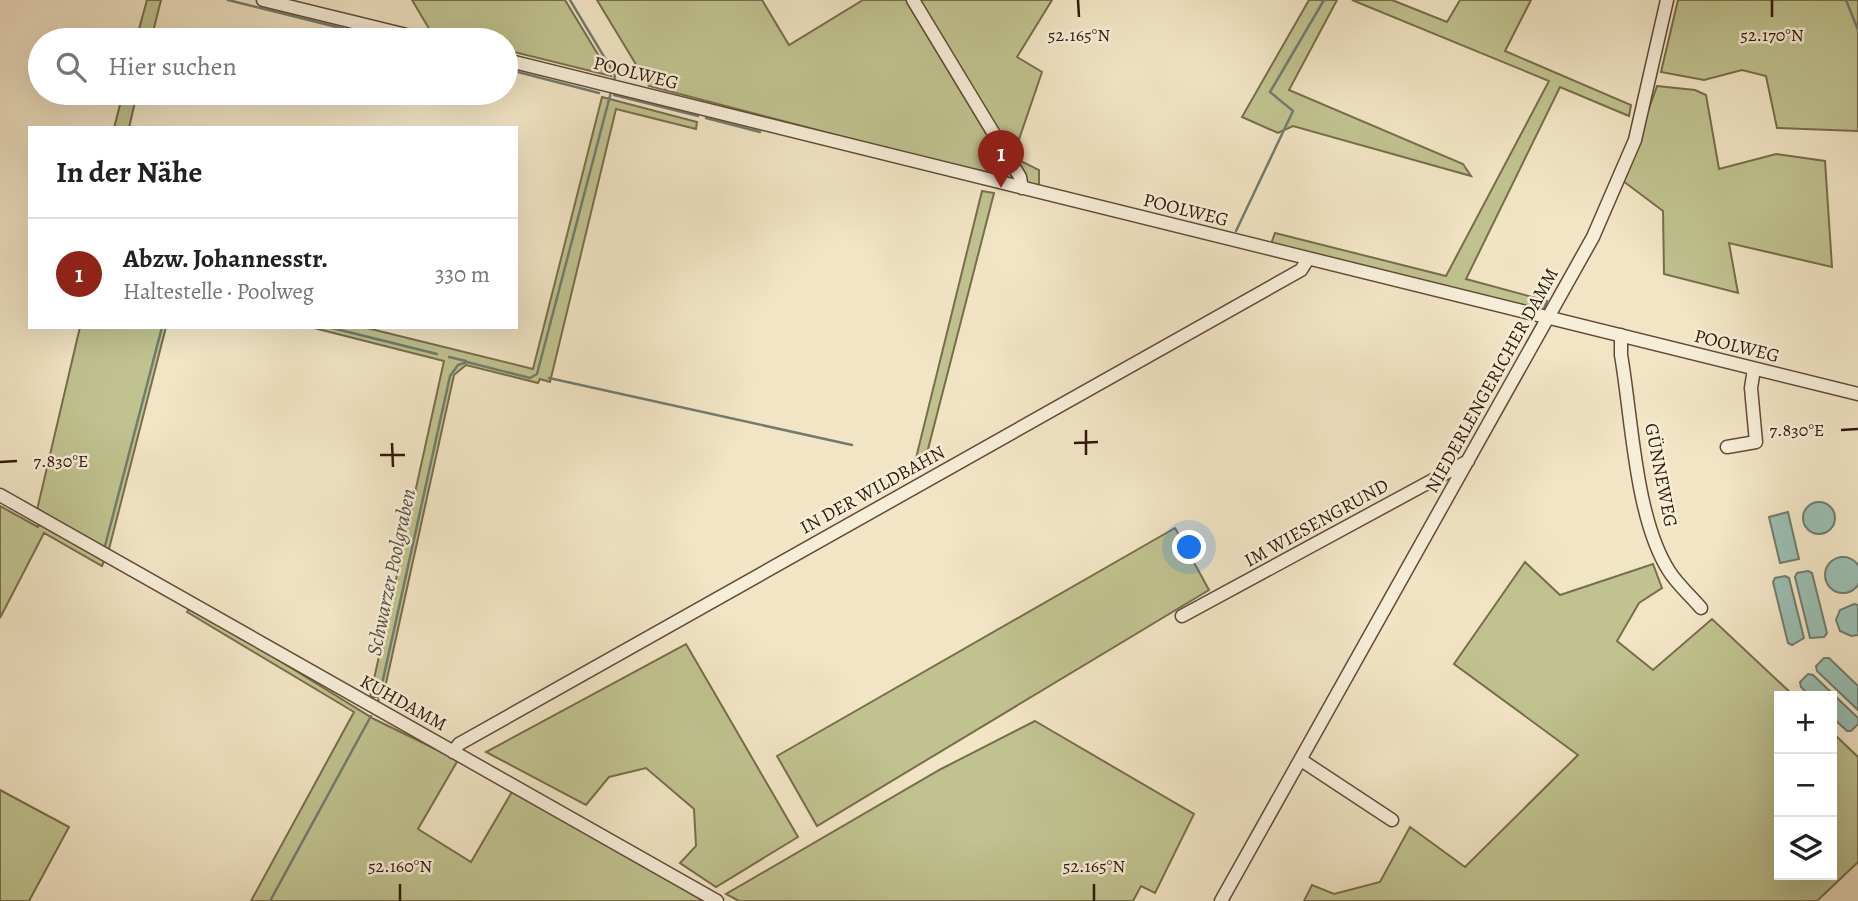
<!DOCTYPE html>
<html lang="de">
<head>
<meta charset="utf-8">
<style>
	body { margin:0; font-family:Alegreya,serif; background:#f6f6f6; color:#202124 }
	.controls { position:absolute; right:21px; bottom:21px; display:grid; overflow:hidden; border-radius:0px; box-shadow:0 7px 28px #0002 }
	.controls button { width:63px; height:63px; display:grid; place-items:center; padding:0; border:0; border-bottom:2px solid #e0e0e0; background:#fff; color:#202124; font:35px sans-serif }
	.you { position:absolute; left:1190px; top:548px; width:24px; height:24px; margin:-18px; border:5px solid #fff; border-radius:50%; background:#1a73e8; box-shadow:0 0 0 10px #1a73e833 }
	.badge { display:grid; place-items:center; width:46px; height:46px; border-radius:50%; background:#8f2418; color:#fff; font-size:23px; font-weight:700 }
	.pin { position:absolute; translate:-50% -58px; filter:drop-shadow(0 2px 4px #0008) }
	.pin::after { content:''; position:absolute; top:37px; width:24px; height:21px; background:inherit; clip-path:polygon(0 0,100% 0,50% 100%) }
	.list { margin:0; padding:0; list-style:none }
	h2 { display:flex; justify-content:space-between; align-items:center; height:91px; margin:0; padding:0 28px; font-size:30px }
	h2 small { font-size:23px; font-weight:400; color:#757577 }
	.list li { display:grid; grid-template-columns:46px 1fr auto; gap:21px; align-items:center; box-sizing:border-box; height:112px; padding:0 28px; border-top:2px solid #e0e0e0 }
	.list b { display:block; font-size:26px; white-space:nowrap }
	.list p { margin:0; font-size:23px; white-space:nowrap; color:#757577 }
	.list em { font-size:23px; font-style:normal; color:#757577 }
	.icon { flex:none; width:38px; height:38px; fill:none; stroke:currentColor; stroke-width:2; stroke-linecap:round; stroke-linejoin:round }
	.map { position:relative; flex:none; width:1858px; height:901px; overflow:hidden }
	.search { position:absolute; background:#fff; box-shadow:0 7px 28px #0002; left:28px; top:28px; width:490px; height:77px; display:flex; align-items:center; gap:18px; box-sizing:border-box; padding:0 24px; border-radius:38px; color:#757577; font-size:26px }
	.panel { position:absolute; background:#fff; box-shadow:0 7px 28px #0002; left:28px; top:126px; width:490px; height:203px; border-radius:0px }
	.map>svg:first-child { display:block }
	.green { fill:#c0c390; stroke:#786d4c; stroke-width:2 }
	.water { fill:#9bbfb3; stroke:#717c6f; stroke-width:2 }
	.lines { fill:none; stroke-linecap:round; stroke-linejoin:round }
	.stream { stroke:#717c6f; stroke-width:2.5 }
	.minor-casing { stroke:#614a37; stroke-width:15 }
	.minor { stroke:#f7eed9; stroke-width:12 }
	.ticks { fill:none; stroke:#311708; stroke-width:2.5 }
	.labels { text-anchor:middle; stroke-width:5; stroke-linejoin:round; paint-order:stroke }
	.street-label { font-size:19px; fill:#311708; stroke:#f7eed9 }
	.water-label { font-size:21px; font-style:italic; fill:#565244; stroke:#f7eed9 }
	.ticks-label { font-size:18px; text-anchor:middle; fill:#311708; stroke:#f7eed9; stroke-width:5; stroke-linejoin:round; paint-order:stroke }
</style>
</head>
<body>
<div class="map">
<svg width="1858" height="901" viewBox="0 0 1858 901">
	<rect width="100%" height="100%" fill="#f2e5c5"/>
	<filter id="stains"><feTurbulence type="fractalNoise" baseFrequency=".00286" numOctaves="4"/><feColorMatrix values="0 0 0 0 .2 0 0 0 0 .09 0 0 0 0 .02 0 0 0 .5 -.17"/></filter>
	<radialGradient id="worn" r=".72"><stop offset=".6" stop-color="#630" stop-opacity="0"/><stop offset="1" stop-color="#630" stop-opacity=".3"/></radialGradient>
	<path class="green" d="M147,0H161L151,40H136Z
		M412,0H565L611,76L506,50V40H464L431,32Z
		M597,0H762L789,45L863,0H1052L1017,57L1042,72L1013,157L1039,170V188L649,86Z
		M1309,0H1337L1289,90L1463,164L1471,176L1293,126L1278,133L1242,117Z
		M1352,0H1392L1447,22L1460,0H1531L1505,51L1631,105L1629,116L1560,87L1466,279L1547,301L1543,311L1271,244L1275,233L1446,276L1549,81Z
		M1678,0H1858V131L1777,128L1766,76L1742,70L1704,80L1661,72Z
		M1657,86L1695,90L1706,95L1719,169L1776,154L1825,161L1832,267L1729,243L1738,293L1664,274L1663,211L1623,181Z
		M123,93H137L129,128H114Z
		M602,97L697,122L696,129L616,109L550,382L540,379L538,383L466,365L454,375L383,697H370L444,361L310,327H363L533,369Z
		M982,191L994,193L926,457L916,458Z
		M80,327H166L109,549L102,566L44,533L0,618V506L38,527L44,515L37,510Z
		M1175,528L1209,590L817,826L777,756Z
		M1525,562L1560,595L1653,564L1662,588L1639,603L1617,641L1653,670L1712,619L1794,696H1779V875H1832V732L1858,757V862L1817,901H1304L1312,885L1334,894L1380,882L1410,827L1465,867L1578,755L1454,664Z
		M191,606L374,719L458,760L418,829L471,862L513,790L704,901H251L354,712L187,612Z
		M686,644L798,837L716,887L680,863L696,846L694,809L646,768L609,777L586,805L486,752Z
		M1035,721L1194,814L1155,893L1141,886L1133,901H739L726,894L941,769Z
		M0,790L69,827L29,901H0Z"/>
	<path class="water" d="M1803 518a16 16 0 1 1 32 0a16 16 0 1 1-32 0Z
		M1788,512L1799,559L1780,563L1769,517Z
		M1825 575a18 18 0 1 1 36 0a18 18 0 1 1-36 0Z
		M1808,571L1812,573L1827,633L1824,637L1810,638L1795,577L1797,573Z
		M1785,576L1789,578L1804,638L1792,645L1788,643L1773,582L1775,578Z
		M1854,604L1858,605V635L1851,636L1840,631L1836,620L1840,610Z
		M1824,658H1829L1858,686V710L1817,671L1816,666Z
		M1808,674L1813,675L1858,718V724L1851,731H1847L1832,717V696H1810L1801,687L1800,682Z"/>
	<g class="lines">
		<path class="stream" d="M228,0L389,40
			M570,0L615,75L614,82
			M1846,0L1858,30
			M506,69L599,93
			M614,95L698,116
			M706,118L760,132
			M1236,231L1293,111L1270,92L1324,0
			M328,327L437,354
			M449,357L466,361
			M549,378L852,445
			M105,546L162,327
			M378,702L450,376L458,365L467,362L530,378L537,374L611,92
			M270,901L371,716"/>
		<g class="minor-casing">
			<path id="minor" d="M263,0L427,40
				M913,0L1020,177L1022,188
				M506,60L1858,394
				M1621,335V355C1632,418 1635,518 1669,571C1677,584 1691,596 1701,608
				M1727,447L1756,442L1751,388L1754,369
				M0,495L717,901
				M1182,616L1468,461
				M453,752L459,744L1301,270L1308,259
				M1301,760L1392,820
				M1221,901L1593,237L1635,140L1667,0"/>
		</g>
		<use href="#minor" class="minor"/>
	</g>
	<path class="ticks" d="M1078,0L1079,17M1772,0V17M1086,430V455M1841,430L1858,429M392,443L393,467M1074,443L1098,442M380,455H405M0,462L17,461M400,884V901M1094,884V901"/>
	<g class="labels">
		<g class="street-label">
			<text transform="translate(636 72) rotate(14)" y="7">POOLWEG</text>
			<text transform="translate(1186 209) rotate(14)" y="7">POOLWEG</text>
			<text transform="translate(1737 345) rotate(14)" y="7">POOLWEG</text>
			<text transform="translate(1491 380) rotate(-61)" y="7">NIEDERLENGERICHER DAMM</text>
			<text transform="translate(1662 475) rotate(79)" y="7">GÜNNEWEG</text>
			<text transform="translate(872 489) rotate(-29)" y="7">IN DER WILDBAHN</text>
			<text transform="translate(1316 522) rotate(-29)" y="7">IM WIESENGRUND</text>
			<text transform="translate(404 702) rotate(29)" y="7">KUHDAMM</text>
		</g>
		<g class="water-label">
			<text transform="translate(391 572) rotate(-78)" y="7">Schwarzer Poolgraben</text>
		</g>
	</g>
	<g class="ticks-label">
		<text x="1079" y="41">52.165°N</text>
		<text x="1772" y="41">52.170°N</text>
		<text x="1797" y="436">7.830°E</text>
		<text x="61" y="467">7.830°E</text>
		<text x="400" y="872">52.160°N</text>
		<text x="1094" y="872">52.165°N</text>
	</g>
	<rect width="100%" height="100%" filter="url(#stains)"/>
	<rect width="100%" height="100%" fill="url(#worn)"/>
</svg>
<div class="controls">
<button>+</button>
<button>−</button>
<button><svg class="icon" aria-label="layers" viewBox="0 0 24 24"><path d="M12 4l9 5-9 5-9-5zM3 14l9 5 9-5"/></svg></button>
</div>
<div class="you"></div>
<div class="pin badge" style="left:1001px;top:188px">1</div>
<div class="search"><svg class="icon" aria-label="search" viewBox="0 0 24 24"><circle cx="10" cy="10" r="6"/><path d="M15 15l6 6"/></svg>Hier suchen</div>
<section class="panel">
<h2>In der Nähe<small></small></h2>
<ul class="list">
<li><span class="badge">1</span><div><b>Abzw. Johannesstr.</b><p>Haltestelle · Poolweg</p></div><em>330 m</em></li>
</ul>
</section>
</div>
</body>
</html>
